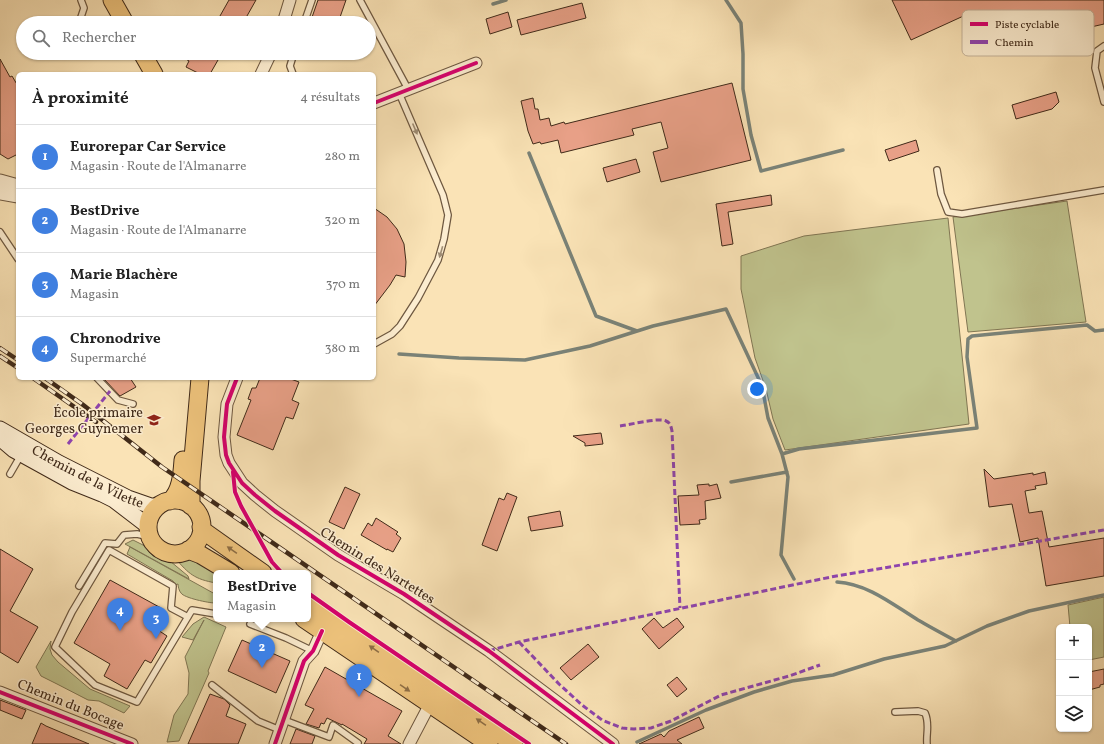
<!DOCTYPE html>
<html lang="fr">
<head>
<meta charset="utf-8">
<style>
	body { margin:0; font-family:Vollkorn,serif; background:#f2f2f2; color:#222 }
	.controls { position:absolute; right:12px; bottom:12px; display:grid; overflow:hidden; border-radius:6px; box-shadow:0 1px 3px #0004 }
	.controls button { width:36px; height:36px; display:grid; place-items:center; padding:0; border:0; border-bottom:1px solid #e0e0e0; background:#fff; color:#222; font:20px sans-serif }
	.you { position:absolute; left:757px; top:389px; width:14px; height:14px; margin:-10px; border:3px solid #fff; border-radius:50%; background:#1a73e8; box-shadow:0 0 0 6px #1a73e833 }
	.badge { display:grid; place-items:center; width:26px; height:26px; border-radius:50%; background:#8f2418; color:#fff; font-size:13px; font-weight:700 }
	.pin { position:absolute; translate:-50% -33px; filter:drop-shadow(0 1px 2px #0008) }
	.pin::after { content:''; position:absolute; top:21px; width:14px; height:12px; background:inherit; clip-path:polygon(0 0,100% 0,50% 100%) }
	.popup { position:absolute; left:213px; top:570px; width:98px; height:52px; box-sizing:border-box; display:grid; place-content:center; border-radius:6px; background:#fff; filter:drop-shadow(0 1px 3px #0005); font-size:13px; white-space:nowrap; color:#767676 }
	.popup b { font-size:15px; color:#222 }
	.popup::after { content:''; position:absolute; left:50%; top:100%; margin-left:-8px; border:8px solid transparent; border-top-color:#fff }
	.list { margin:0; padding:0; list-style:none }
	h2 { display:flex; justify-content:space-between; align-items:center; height:52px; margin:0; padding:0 16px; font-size:17px }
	h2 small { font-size:13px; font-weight:400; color:#767676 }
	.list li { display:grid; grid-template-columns:26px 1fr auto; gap:12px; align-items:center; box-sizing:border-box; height:64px; padding:0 16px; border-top:1px solid #e0e0e0 }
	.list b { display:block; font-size:15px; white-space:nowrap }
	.list p { margin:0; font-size:13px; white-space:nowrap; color:#767676 }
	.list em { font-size:13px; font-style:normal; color:#767676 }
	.icon { flex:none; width:22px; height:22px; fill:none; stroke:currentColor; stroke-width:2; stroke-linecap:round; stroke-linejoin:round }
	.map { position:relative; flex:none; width:1104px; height:744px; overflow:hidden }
	.search { position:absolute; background:#fff; box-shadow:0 1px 3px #0004; left:16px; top:16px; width:360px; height:44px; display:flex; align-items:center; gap:10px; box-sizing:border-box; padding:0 14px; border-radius:22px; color:#767676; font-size:15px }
	.panel { position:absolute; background:#fff; box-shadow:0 1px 3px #0004; left:16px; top:72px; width:360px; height:308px; border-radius:6px }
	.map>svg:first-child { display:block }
	.green { fill:#c0c38d; stroke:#807653 }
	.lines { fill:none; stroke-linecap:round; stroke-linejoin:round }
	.stream { stroke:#7a8277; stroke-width:3.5 }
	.building { fill:#e8a087; stroke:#402a19 }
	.service-casing { stroke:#6e5840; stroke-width:8 }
	.minor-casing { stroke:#6e5840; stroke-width:13 }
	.tertiary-casing { stroke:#6e5840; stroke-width:15 }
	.secondary-casing { stroke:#402a19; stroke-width:17 }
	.primary-casing { stroke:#402a19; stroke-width:19 }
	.service { stroke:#fcedd0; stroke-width:5.5 }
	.minor { stroke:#fcedd0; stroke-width:11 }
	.tertiary { stroke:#fcedd0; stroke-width:13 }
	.secondary { stroke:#fcedd0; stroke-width:15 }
	.primary { stroke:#edc27b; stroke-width:17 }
	.rail-casing { stroke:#402a19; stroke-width:4.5 }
	.rail { stroke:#fcedd0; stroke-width:3; stroke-dasharray:9; stroke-linecap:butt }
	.quiet { stroke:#8e44ad; stroke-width:3; stroke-dasharray:6 3; stroke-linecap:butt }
	.cycleway-casing { stroke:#fcedd0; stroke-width:6 }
	.cycleway { stroke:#d6006c; stroke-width:4 }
	.oneway { fill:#9e8c74 }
	.oneway2 { fill:#8e6e45 }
	.labels { text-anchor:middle; stroke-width:3; stroke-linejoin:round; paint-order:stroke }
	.poi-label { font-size:14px; fill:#402a19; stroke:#fcedd0; text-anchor:end }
	.street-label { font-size:14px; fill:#402a19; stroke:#fcedd0 }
	.key { fill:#fcedd0; stroke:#c4b299; stroke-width:1 }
	.key-label { font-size:11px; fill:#402a19 }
</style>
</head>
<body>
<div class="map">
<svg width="1104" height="744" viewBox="0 0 1104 744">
	<rect width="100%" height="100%" fill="#fae3b6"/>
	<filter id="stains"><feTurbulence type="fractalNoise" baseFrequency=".005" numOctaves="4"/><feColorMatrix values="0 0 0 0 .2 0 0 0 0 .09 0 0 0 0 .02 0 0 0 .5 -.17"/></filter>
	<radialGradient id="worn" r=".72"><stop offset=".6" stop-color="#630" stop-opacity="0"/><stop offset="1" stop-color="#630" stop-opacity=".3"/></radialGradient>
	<path class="green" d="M1067,201L1086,322L968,332L953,217Z
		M948,218L969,424L785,450L773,419L766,389L755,358L741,289V256L804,236Z
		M133,540L143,545L153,556L161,559L170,561L188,576L189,579L125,544Z
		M130,547L215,594L216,595L215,603C209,603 184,598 181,593C179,591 178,586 178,584L175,585L173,581L127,554Z
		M189,556L216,573V583C194,579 189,574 175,558Z
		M1104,597V657L1089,660V627H1070L1068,605Z
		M204,617L226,627L208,671L209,673L179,741L167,742L174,715L188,694L189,673L185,657L204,620L193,640L182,637L193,624Z
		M51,641L50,649L52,655L58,662L90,689L130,706L124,713L99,701L88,700L57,684L41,676L36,667Z"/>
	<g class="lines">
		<path class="stream" d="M726,0L741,23L743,54V89L751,135L761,171L843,150
			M493,4L506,0
			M529,153L596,316L637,331
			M399,354L459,358L525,360L590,346L653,326L726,309L762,386L768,418L782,454L799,449L977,428L967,357L968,339L972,336L1087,325L1095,331L1104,330
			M782,454L788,477L781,555L794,579
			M731,482L787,472
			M837,582C868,584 892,604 918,620C930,627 943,634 956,641
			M637,742L706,710L754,692L792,681L833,675L884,659L945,646L987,626L1029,611L1104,595"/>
	</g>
	<path class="building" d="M229,0H256L243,23H216Z
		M318,0H346L338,23H310Z
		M892,0H1104V24L979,53L970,13L911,40Z
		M582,3L586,18L521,35L517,20Z
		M508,12L512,27L490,34L486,19Z
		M176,53H222L210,74H200L186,67L189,61Z
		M0,59L10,77L12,76L18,86V154L8,159L0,154Z
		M732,83L751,160L661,182L653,152L668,148L661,122L632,129L634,135L561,153L558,140L541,144L540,142L533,144L528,131L521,101L533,98L535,109H538L540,120L549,118L551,126L564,122L565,124Z
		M1056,92L1059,102L1052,109L1016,119L1012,105Z
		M916,140L919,151L889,161L885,150Z
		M636,159L640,172L607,182L603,168Z
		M771,195L772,205L728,212L733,244L722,246L716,204Z
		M374,208L387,217L397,229L404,244L406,262L405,277L396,275L390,285L374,306Z
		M103,378H130L136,387L120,396Z
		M260,378H288L299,382L292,400L299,403L293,419L286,417L273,450L237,435L251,400L248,399L252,388H256Z
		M601,433L603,444L585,446V443L573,436Z
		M984,469L994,479L1033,473V475L1045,472L1047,484L1035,486L1036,489L1025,491L1029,513L1042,511L1049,547L1104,538V576L1046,586L1038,538L1020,542L1012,504L989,507Z
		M709,484V486L717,484L721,498L705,501L706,519L699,520L700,524L680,525L678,496L699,495L697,485Z
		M345,487L360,494L344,529L329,522Z
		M507,493L517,497L497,551L482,545L499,498L504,500Z
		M560,511L563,526L531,531L528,517Z
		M376,518L398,532L396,534L401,538L393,552L387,549V550L361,535L368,523L372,526Z
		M0,549L33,569L10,611L38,627L18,663L0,652Z
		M110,580L161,608L152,626L167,636L151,663L145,660L127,689L104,676L110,664L74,643Z
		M654,618L663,628L677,618L684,627L659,649L642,629Z
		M242,640L290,661L276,693L228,671Z
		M588,644L599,657L571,680L560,668Z
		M325,667L402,711L388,736L401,744H364L367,739L342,724V725L327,718L324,724L321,723L319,728L306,724L314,709L305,705Z
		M1104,669V684L1100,685V687L1089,690V672Z
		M677,677L687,689L677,697L667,685Z
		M210,694L224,699L230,705L226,716L246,724L238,744H188Z
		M0,700L26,710L22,719L0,710Z
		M699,717L704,728L677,740L682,744H639L661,734L664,737L669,731Z
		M41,723L46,726L89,744H32Z
		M296,729L315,736L312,744H290Z"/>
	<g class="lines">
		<g class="service-casing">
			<path id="service" d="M360,0L408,89
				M79,23L84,8L81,0
				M304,23L312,0
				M1104,46L1097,51L1095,68L1104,102
				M293,74L290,66L294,53
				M937,170L941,194L948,212L962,214L1104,190
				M0,232L18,259
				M374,344L392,334L400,326L418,298L438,260L444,239L448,215L443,195L399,93
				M97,378L118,400L133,404
				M10,474L21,455
				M79,586L105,543L117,544L124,535L137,534L150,537
				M188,617L171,608L173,586L109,550L72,612L55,647L95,685L137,702L192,610L216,614
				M250,624L286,638L313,651
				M212,685L258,721L280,730
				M895,712L918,711L925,713C930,724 926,733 927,744
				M284,720L329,737L333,725L358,743"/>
		</g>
		<g class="minor-casing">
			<path id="minor" d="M283,23L290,0
				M261,74L271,53
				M374,103L476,63
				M237,378L227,404L224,437L226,455L229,463L242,483L255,495L275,511L338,555L404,594L489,651L613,744
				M0,692L132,744
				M275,744L304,661L313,651L322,631
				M409,744L430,704"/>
		</g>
		<g class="tertiary-casing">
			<path id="tertiary" d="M0,181L18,186
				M0,193L18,196"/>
		</g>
		<g class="secondary-casing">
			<g id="secondary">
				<path id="s1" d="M0,429L59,463L128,498L151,506H158"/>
				<path d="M0,438L14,450L72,482L102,494L114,500L148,526"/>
			</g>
		</g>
		<g class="primary-casing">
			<path id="primary" d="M112,0L125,23
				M142,53L154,74
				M148 527a27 27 0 1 1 54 0a27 27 0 1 1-54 0Z
				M170,501C181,491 182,474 183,460
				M191,506V481L200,378
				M201,527L205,532L263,573
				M188,550L201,555L231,573
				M308,604L514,744
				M304,619L489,744"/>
		</g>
		<use href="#service" class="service"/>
		<use href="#minor" class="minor"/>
		<use href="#tertiary" class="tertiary"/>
		<use href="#secondary" class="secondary"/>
		<use href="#primary" class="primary"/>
		<g class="rail-casing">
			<path id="rail" d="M0,348L18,360
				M0,356L18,368
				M33,378L96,422
				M45,378L82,404L162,467L566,744"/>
		</g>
		<use href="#rail" class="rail"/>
		<path class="quiet" d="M620,426C629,425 660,417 666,421C671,423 671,427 672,431L680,608
			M68,444L110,391
			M519,642L559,684L582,705L602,720L622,728L634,729L651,728L671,721L721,695L789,676L820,665
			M489,651L519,642L831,577L1104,530"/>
		<g class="cycleway-casing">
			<path id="cycleway" d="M374,103L476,63
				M237,378L227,404L224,437L226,455L229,463L242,483L255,495L275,511L338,555L404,594L489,651L613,744
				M233,472L235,492L241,506L272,562L282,573
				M308,593L349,622L529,744
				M0,692L132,744
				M275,744L304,661L313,651L322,631"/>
		</g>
		<use href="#cycleway" class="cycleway"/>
	</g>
	<defs><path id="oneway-solid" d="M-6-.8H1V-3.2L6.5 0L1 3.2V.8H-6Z"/></defs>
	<g class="oneway">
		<use href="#oneway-solid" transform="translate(415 129) rotate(67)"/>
		<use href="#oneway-solid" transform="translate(441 252) rotate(106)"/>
	</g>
	<g class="oneway2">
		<use href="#oneway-solid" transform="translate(232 550) rotate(-145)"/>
		<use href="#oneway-solid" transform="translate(374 649) rotate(-145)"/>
		<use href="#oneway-solid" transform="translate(405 688) rotate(34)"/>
		<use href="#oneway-solid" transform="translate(481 722) rotate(-146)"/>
	</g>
	<defs>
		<g id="school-bare" transform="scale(1.08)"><path d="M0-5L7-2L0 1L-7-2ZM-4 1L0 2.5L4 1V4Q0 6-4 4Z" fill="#8f2418" stroke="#fcedd0" stroke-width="2.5" paint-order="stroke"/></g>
	</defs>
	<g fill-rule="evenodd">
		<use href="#school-bare" x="154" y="420"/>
	</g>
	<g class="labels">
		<g class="poi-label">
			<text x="143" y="417">École primaire<tspan x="143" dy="16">Georges Guynemer</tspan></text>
		</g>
		<g class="street-label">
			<text dy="5" stroke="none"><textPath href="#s1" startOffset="100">Chemin de la Vilette</textPath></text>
			<text transform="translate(378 565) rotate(32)" y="5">Chemin des Nartettes</text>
			<text transform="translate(71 704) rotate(22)" y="5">Chemin du Bocage</text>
		</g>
	</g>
	<rect x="962" y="10" width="132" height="46" rx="6" class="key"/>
	<rect x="970" y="22" width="18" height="4" fill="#d6006c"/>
	<rect x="970" y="40" width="18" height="4" fill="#8e44ad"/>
	<g class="key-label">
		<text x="995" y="28">Piste cyclable</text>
		<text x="995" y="46">Chemin</text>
	</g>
	<rect width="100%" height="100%" filter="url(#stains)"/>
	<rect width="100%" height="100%" fill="url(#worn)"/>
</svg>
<div class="controls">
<button>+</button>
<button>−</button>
<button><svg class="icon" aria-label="layers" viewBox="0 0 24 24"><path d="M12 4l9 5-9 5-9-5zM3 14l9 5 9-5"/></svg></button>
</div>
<div class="you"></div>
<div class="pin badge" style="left:359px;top:697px;background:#3f7fe0">1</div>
<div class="pin badge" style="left:262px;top:668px;background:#3f7fe0">2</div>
<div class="popup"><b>BestDrive</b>Magasin</div>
<div class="pin badge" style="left:156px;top:639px;background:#3f7fe0">3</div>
<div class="pin badge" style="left:120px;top:631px;background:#3f7fe0">4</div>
<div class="search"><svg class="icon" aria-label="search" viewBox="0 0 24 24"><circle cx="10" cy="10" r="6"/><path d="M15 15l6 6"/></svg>Rechercher</div>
<section class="panel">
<h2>À proximité<small>4 résultats</small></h2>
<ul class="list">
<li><span class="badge" style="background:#3f7fe0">1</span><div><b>Eurorepar Car Service</b><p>Magasin · Route de l'Almanarre</p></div><em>280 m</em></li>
<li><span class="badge" style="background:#3f7fe0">2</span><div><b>BestDrive</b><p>Magasin · Route de l'Almanarre</p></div><em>320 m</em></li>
<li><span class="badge" style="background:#3f7fe0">3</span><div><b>Marie Blachère</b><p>Magasin</p></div><em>370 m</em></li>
<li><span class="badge" style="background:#3f7fe0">4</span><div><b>Chronodrive</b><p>Supermarché</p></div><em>380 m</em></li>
</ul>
</section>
</div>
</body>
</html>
